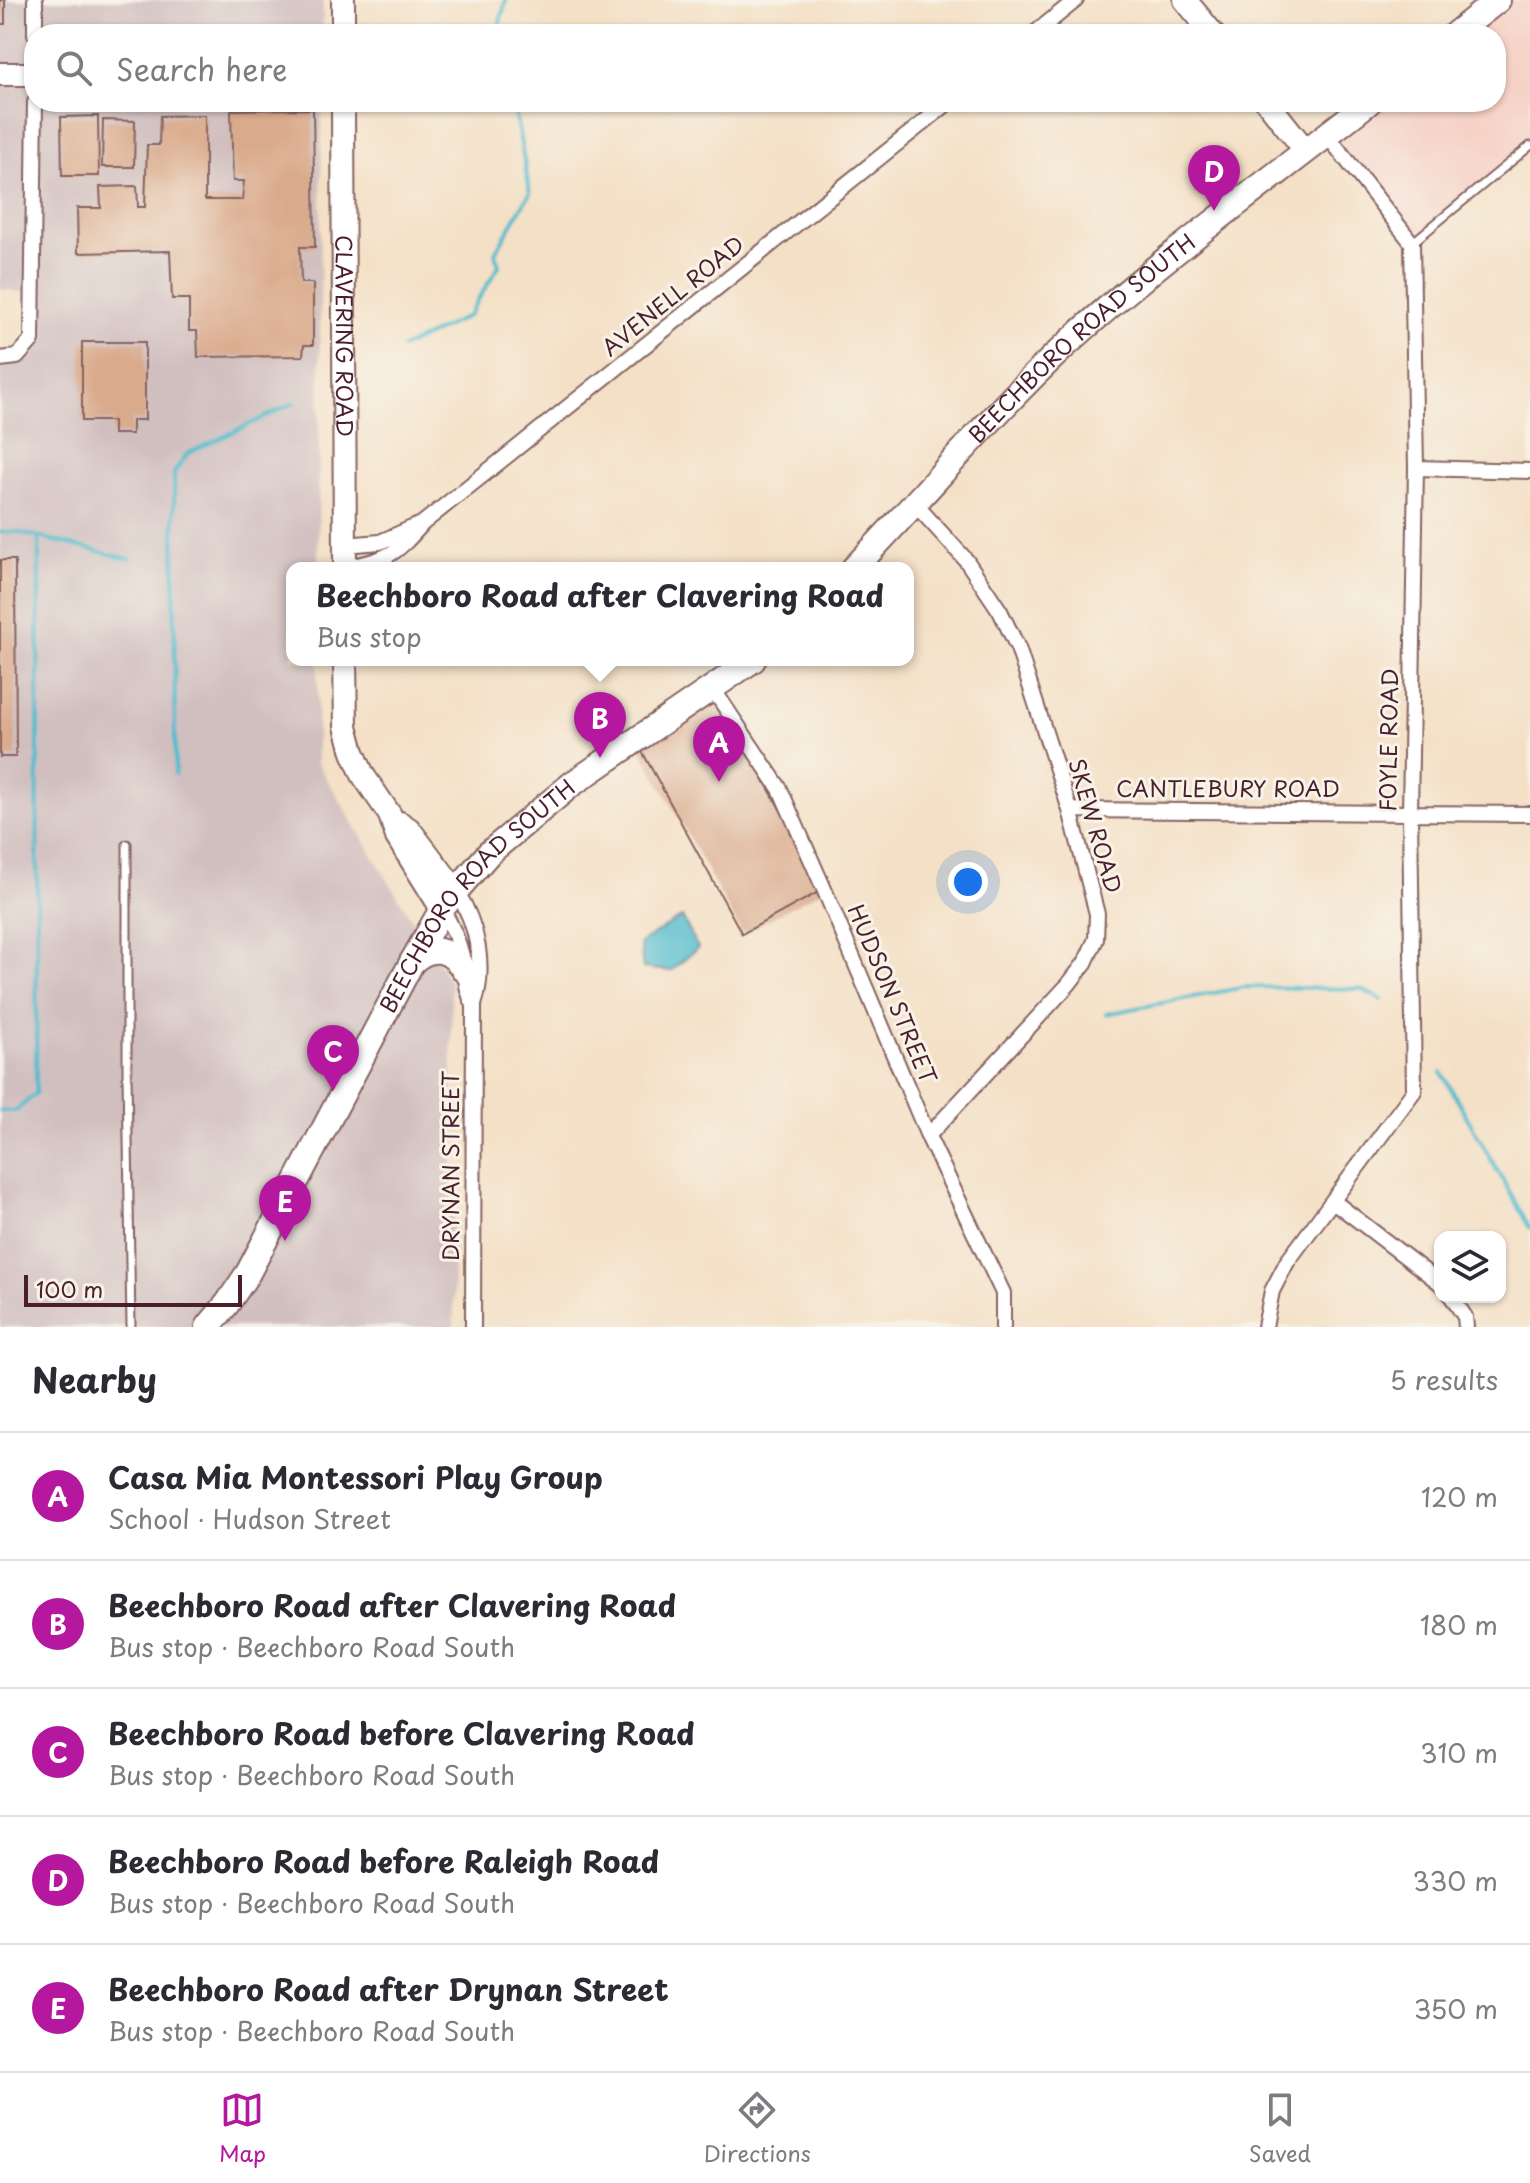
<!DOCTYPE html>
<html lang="en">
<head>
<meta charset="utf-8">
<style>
	body { margin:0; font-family:"Playpen Sans",sans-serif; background:#f7f7f7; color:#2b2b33 }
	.controls { position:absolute; right:24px; bottom:24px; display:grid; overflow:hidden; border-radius:16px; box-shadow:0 2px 6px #0004 }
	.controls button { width:72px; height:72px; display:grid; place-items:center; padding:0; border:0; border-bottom:2px solid #e1e1e2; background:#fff; color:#2b2b33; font:40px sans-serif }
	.scale { position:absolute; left:24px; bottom:20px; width:218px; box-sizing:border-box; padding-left:8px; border:4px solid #4a1f2b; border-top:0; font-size:22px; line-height:28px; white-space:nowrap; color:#4a1f2b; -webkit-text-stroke:6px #f7f3e8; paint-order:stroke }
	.you { position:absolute; left:968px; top:882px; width:28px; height:28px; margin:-20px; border:6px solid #fff; border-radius:50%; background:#1a73e8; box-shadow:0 0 0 12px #1a73e833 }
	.badge { display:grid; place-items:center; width:52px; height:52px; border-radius:50%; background:#b5179e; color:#fff; font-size:26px; font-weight:700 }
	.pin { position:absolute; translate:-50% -66px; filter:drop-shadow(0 2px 4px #0008) }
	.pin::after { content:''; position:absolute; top:42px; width:28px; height:24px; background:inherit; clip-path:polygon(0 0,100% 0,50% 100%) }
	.popup { position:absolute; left:286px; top:562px; width:628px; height:104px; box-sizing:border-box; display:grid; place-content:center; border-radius:16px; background:#fff; filter:drop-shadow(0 2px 6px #0005); font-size:26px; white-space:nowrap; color:#7c7c81 }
	.popup b { font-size:30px; color:#2b2b33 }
	.popup::after { content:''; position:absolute; left:50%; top:100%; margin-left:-16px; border:16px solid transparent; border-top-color:#fff }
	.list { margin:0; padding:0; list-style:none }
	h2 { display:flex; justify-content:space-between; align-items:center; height:104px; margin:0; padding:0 32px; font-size:34px }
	h2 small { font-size:26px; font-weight:400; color:#7c7c81 }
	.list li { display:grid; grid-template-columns:52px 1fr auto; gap:24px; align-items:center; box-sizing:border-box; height:128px; padding:0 32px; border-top:2px solid #e1e1e2 }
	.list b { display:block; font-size:30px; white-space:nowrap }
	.list p { margin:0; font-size:26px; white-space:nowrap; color:#7c7c81 }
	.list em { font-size:26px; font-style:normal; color:#7c7c81 }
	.icon { flex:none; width:44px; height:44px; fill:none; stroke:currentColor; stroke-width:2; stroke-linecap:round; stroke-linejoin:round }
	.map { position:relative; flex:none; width:1530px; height:1327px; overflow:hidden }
	.search { position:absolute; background:#fff; box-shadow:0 2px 6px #0004; left:24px; right:24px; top:24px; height:88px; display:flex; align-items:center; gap:20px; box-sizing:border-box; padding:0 28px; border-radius:32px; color:#7c7c81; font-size:30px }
	.sheet { height:744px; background:#fff }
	nav { display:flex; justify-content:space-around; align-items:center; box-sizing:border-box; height:112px; border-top:2px solid #e1e1e2; background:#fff; font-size:22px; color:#7c7c81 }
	nav a { display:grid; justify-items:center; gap:4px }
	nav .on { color:#b5179e }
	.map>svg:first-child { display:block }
	.built { fill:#f6d1c6 }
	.industrial { fill:#d1bfbf }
	.water { fill:#50bbcd; stroke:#4d6d7c; stroke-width:2 }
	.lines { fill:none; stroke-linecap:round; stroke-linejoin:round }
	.stream { stroke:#50bbcd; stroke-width:4 }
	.building { fill:#daaa8c }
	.lane-casing { stroke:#866361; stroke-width:11 }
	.street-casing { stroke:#866361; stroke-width:18 }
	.secondary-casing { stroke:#866361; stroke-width:26 }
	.primary-casing { stroke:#866361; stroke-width:28 }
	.lane { stroke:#fff; stroke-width:7 }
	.street { stroke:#fff; stroke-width:14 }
	.secondary { stroke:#fff; stroke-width:22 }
	.primary { stroke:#fff; stroke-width:24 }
	.labels { text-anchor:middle; stroke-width:6; stroke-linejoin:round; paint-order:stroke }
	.street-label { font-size:22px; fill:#4a1f2b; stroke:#f7f3e8 }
</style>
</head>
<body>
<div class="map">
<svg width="1530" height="1327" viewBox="0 0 1530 1327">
	<rect width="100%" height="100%" fill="#f7f3e8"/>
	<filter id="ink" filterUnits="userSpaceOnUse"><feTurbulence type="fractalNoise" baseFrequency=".0125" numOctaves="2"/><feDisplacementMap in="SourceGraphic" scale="16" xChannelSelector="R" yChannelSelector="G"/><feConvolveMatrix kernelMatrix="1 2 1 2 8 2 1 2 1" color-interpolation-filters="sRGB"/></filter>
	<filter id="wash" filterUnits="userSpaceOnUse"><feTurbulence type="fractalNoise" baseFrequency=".006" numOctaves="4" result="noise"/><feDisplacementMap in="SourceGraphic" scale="32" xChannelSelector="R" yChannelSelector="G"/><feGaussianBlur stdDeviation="1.8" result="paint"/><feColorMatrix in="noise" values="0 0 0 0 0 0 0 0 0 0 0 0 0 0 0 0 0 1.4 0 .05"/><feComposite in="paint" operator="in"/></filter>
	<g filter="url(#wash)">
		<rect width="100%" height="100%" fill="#f4e0c6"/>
		<path class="built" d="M1500,0H1530V145L1414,240L1332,134L1372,102H1496V34H1457Z"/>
		<path class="industrial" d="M0,0H323V34H34V102H322L318,568H292V660H318L317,763L451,984L454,1327H0V359L32,340V293L0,289Z"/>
		<path class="water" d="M682,917L698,948L671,971L643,968L640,943Z"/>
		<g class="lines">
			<path class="stream" d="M501,34L499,26L506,0
				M402,348L468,316L499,266L495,253L530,193L513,102
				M0,532H17L39,537
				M175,774L174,473L187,454L294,403
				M1106,1014L1245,987L1361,989L1382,1000
				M1442,1073L1530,1228
				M0,1111H16L36,1093L39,537L130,559"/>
		</g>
		<g id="blocks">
			<path class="building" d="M0,0H5V24H0Z
				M313,109L315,247H300L301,283H313V345H304L303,356L198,357L197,331H189V299H172L170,251L78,253L77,208H101L100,187L137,186L138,207H145L147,145H159L160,116L205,115V200H242L244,181H233L231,110Z
				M98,116L99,176H62L61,117Z
				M103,120L135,121L134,167H102Z
				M82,342H145V420H132V434H113V421H82Z
				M0,560H15L16,757H0Z
				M720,700L824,889L742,934L638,744Z"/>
		</g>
	</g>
	<g filter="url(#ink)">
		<use href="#blocks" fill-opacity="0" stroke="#866361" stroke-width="2"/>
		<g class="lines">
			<g class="lane-casing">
				<path id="lane" d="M1412,243L1530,146
					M127,844V1075L131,1327"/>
			</g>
			<g class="street-casing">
				<path id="street" d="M35,0V34
					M1034,34L1076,0
					M0,359L17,357L32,340L35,102
					M1416,468L1530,471
					M915,504L966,560L1000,611L1018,648L1070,810L1097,914L1096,939L1085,963L1068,985L928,1136
					M345,545L380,542L419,525
					M345,567C387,561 396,554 423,523L949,102
					M713,689L780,789L824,889L928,1136L1003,1293V1327
					M1070,810L1530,814
					M456,891C478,924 486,968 474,1005L473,1327
					M442,909C451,924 458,939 462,956C466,973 465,989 474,1005
					M1333,1201L1440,1283
					M1452,1297L1465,1317L1466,1327
					M1265,1327L1272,1291L1287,1262L1414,1091L1410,812L1416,468L1412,243L1327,135"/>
			</g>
			<g class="secondary-casing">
				<g id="secondary">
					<path d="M1185,0L1213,34"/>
					<path d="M343,34V0"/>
					<path d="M0,74H34"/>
					<path id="s1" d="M343,102L345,568"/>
					<path d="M1267,102L1306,151"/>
					<path d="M345,660L346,726L353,752L363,775L390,815L397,837L442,909"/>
					<path d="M400,823L409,829L456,891"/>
				</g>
			</g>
			<g class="primary-casing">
				<g id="primary">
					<path d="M1455,34L1498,0"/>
					<path id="s2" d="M854,568C926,494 991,414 1067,344C1162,257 1268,182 1369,102"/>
					<path d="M412,962C433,943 450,949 465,971"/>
					<path id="s3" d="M208,1327L227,1304L248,1273L412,962L442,909L456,891L489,853L572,784L753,660"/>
				</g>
			</g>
			<use href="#lane" class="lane"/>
			<use href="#street" class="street"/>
			<use href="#secondary" class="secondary"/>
			<use href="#primary" class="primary"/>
		</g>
	</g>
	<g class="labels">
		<g class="street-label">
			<text transform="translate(673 296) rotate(-39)" y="8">AVENELL ROAD</text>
			<text dy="8" stroke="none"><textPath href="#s1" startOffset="234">CLAVERING ROAD</textPath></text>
			<text dy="8" stroke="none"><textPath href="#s2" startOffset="324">BEECHBORO ROAD SOUTH</textPath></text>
			<text transform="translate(1389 740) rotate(-89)" y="8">FOYLE ROAD</text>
			<text x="1228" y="797">CANTLEBURY ROAD</text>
			<text transform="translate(1095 826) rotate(74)" y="8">SKEW ROAD</text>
			<text dy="8" stroke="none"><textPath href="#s3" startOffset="512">BEECHBORO ROAD SOUTH</textPath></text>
			<text transform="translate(892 994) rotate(67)" y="8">HUDSON STREET</text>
			<text transform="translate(451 1166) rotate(-90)" y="8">DRYNAN STREET</text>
		</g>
	</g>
</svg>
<div class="controls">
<button><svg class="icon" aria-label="layers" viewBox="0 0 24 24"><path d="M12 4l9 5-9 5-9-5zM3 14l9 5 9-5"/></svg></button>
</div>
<div class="scale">100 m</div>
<div class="you"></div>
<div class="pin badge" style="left:719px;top:782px">A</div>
<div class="pin badge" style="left:600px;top:758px">B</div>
<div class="popup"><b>Beechboro Road after Clavering Road</b>Bus stop</div>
<div class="pin badge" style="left:333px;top:1091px">C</div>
<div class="pin badge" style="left:1214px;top:211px">D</div>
<div class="pin badge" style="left:285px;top:1241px">E</div>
<div class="search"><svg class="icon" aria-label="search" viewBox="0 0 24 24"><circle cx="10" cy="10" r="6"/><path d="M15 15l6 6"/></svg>Search here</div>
</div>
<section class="sheet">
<h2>Nearby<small>5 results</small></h2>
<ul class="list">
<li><span class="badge">A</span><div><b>Casa Mia Montessori Play Group</b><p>School · Hudson Street</p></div><em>120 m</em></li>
<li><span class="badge">B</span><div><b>Beechboro Road after Clavering Road</b><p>Bus stop · Beechboro Road South</p></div><em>180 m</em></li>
<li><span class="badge">C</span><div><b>Beechboro Road before Clavering Road</b><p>Bus stop · Beechboro Road South</p></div><em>310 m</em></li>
<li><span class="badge">D</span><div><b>Beechboro Road before Raleigh Road</b><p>Bus stop · Beechboro Road South</p></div><em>330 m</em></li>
<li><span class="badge">E</span><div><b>Beechboro Road after Drynan Street</b><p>Bus stop · Beechboro Road South</p></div><em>350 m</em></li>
</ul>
</section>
<nav>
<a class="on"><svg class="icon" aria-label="map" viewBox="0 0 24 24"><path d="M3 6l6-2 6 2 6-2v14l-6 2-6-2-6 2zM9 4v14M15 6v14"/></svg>Map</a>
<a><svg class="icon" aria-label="directions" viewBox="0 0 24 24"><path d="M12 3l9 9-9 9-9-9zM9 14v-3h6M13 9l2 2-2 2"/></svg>Directions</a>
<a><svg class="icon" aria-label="saved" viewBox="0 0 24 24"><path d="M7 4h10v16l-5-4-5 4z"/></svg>Saved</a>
</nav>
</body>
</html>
